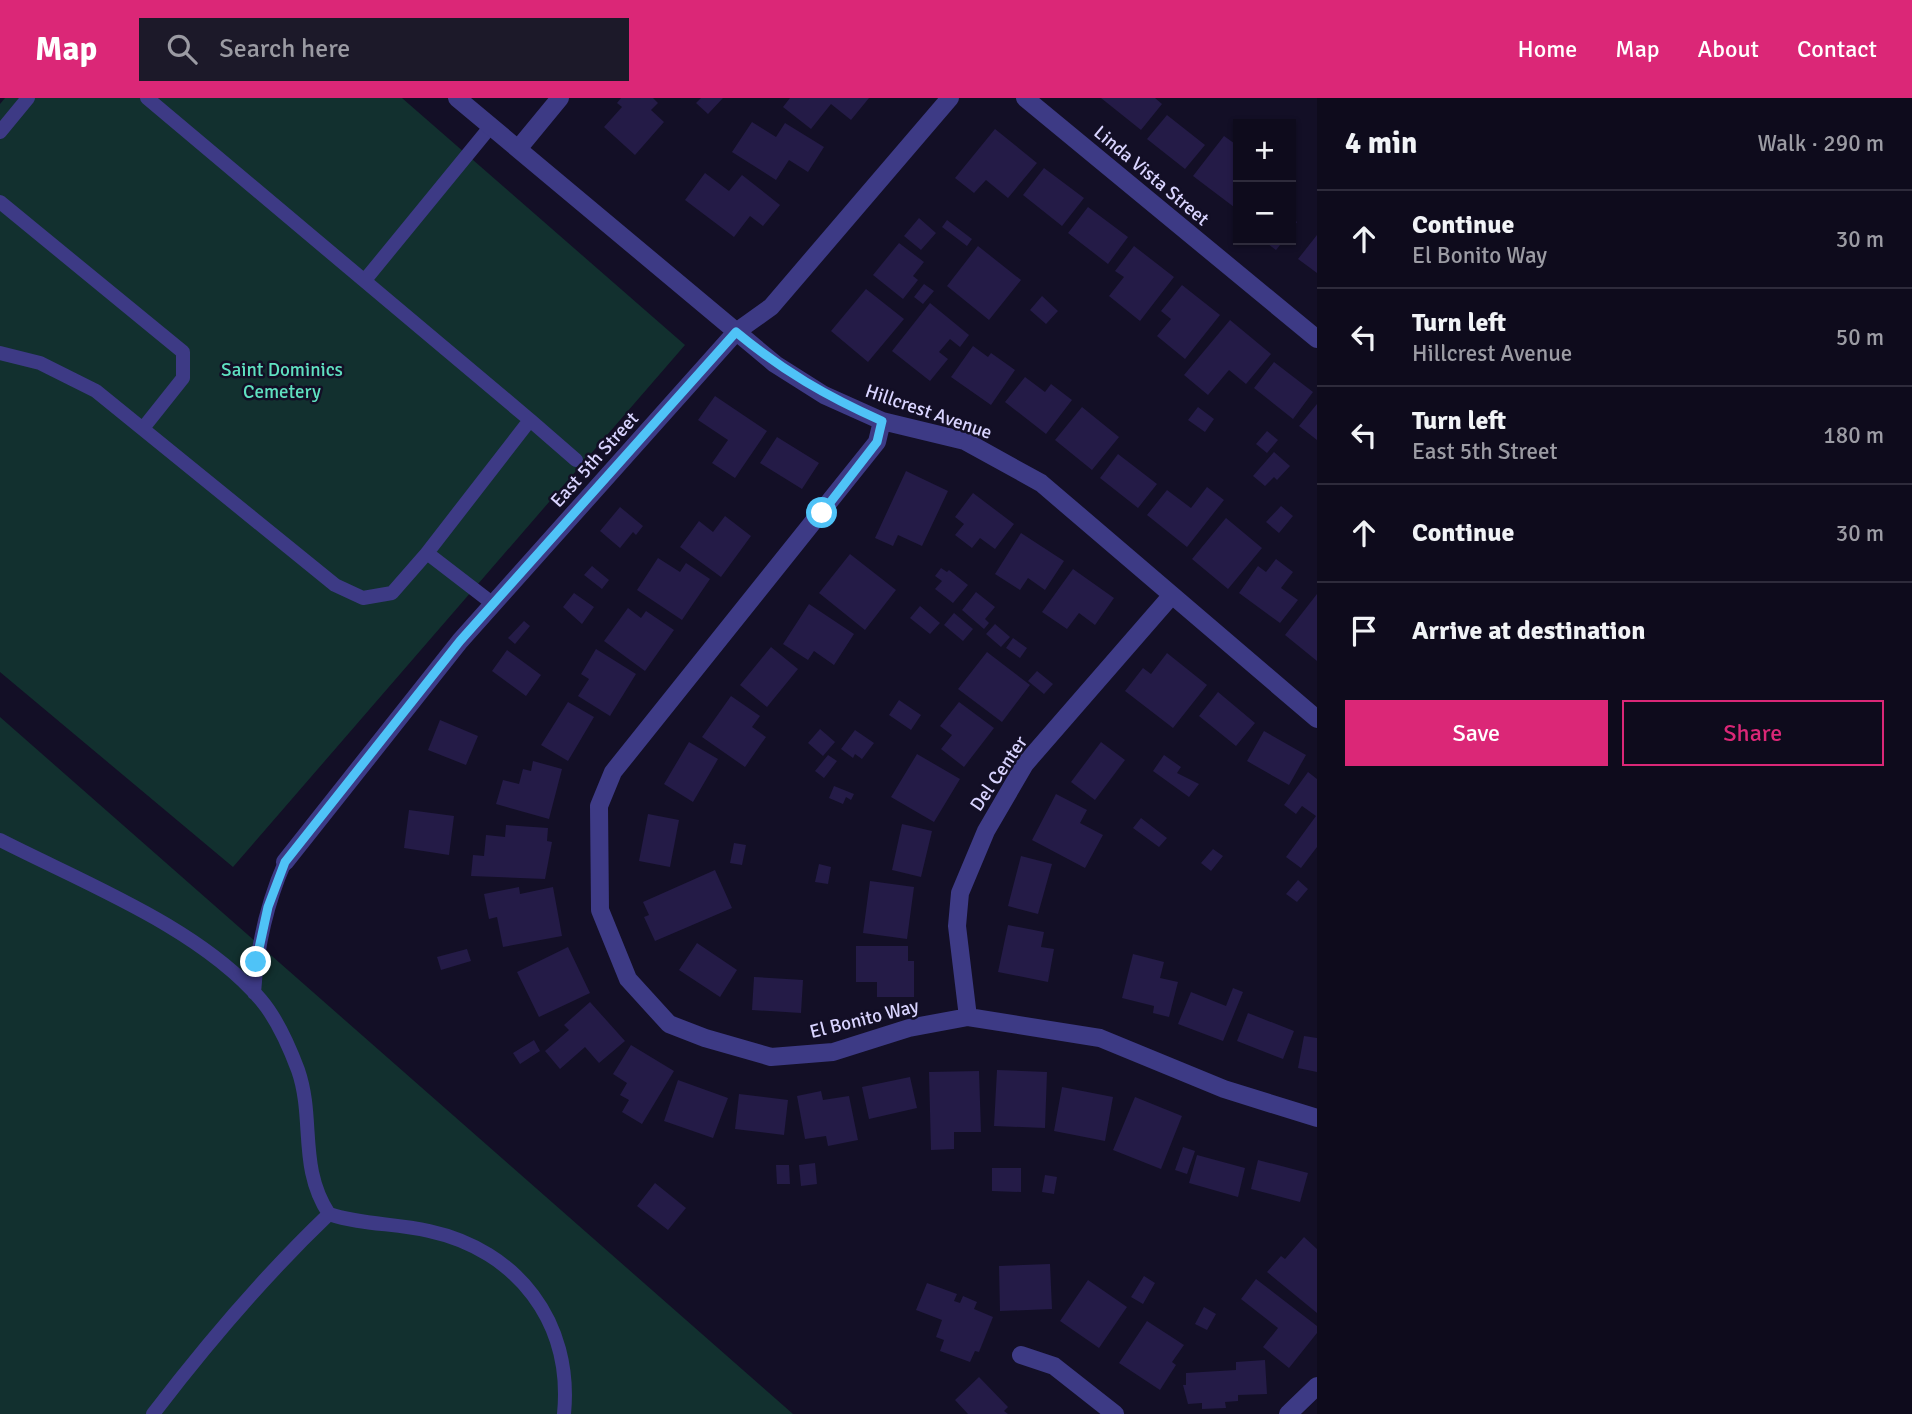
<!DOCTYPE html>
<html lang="en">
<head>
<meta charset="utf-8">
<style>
	body { margin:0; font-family:Signika,sans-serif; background:#1c1929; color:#f1f3f6 }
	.controls { position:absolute; right:21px; top:21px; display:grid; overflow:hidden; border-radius:0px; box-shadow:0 2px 5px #0004 }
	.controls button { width:63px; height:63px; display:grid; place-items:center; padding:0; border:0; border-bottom:2px solid #2e2b3b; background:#0e0b1c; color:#f1f3f6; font:35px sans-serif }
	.stop { position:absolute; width:21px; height:21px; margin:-16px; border:5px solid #4fc3f7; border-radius:50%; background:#fff }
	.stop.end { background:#4fc3f7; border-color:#fff; box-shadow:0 2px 7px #0008 }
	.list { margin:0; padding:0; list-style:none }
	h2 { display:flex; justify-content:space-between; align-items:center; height:91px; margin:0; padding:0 28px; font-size:30px }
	h2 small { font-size:23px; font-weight:400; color:#9b9ba3 }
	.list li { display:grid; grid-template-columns:46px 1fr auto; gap:21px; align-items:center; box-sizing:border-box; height:98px; padding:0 28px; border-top:2px solid #2e2b3b }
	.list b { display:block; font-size:26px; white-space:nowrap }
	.list p { margin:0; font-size:23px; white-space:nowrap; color:#9b9ba3 }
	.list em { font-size:23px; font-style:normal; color:#9b9ba3 }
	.actions { display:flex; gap:14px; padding:21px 28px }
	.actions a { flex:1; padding:16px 0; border:2px solid #db2777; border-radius:0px; text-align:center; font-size:24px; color:#db2777 }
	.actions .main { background:#db2777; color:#fff }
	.icon { flex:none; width:38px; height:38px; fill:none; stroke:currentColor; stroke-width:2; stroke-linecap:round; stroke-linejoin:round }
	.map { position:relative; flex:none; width:1317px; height:1316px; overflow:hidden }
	header { display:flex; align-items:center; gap:42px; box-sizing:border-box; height:98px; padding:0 35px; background:#db2777; color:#fff }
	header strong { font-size:33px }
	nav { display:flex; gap:38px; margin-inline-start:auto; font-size:24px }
	.search { width:490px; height:63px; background:#1c1929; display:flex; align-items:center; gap:18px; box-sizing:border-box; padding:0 24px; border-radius:0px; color:#9b9ba3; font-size:26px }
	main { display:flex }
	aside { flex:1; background:#0e0b1c }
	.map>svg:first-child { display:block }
	.green { fill:#12302f }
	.building { fill:#241b47 }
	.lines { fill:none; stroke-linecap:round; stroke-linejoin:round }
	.lane { stroke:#3d3a85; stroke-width:14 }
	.street { stroke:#3d3a85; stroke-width:18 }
	.route { stroke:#4fc3f7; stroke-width:9 }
	.labels { text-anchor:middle; stroke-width:5; stroke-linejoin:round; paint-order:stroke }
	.street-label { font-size:19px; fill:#d9d4ff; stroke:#130f26 }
	.park-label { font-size:19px; fill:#5fe0c0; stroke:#130f26 }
</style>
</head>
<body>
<header>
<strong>Map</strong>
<div class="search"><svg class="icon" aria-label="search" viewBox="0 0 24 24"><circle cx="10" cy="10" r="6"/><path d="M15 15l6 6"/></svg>Search here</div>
<nav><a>Home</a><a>Map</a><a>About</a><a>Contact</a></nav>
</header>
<main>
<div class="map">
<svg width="1317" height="1316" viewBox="0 0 1317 1316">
	<rect width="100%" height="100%" fill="#130f26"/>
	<path class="green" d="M5,0H402L685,247L233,769L0,574V6Z
		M0,619L793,1316H0Z"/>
	<path class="building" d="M621,0H653L658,5L651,12L664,24L635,57L604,29L622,9L617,5Z
		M701,0H723L708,16L696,5Z
		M790,0H869L851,22L831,6L811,31L783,9Z
		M1101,0H1155L1162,6L1141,32Z
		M1167,17L1205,47L1185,71L1147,41Z
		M752,24L776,39L785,25L824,49L808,74L789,62L776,82L732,54Z
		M995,31L1037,65L1008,100L986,82L974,95L955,80Z
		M1224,38L1238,48V104L1234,109L1193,78Z
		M1044,70L1084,100L1062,128L1023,97Z
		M705,75L729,93L742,77L780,107L763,128L750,118L734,139L685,102Z
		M1088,109L1128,139L1108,166L1068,135Z
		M1291,119L1297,124L1291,133Z
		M919,120L936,135L921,152L904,138Z
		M947,122L972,141L967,148L942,129Z
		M1317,137V175L1298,161Z
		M1263,142H1284L1276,152Z
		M899,145L924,164L913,178L918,182L903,201L873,177Z
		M978,148L1021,182L989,222L947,188Z
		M1134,148L1174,179L1140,223L1109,198L1124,179L1115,173Z
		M924,186L934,193L923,206L914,199Z
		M1182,187L1220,217L1185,261L1157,238L1171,221L1161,213Z
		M866,191L904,221L868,264L831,233Z
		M1042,198L1058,213L1046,226L1030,212Z
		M930,205L969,237L960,249L950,241L939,254L948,261L930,283L892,253Z
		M1230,222L1271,256L1246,286L1229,272L1208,297L1184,277Z
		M973,248L988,259L991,255L1015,272L991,307L951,279Z
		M1274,264L1313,294L1293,321L1254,290Z
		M1025,279L1045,294L1051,286L1072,302L1046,336L1005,304Z
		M715,298L767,333L735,380L712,365L728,342L698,322Z
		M1317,306V342L1299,328Z
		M1082,309L1119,339L1092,372L1055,342Z
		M1198,309L1214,321L1205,334L1188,322Z
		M1267,333L1278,342L1267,355L1256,346Z
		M777,339L819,365L802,391L760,365Z
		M1274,354L1290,368L1277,382L1274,379L1265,388L1253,378Z
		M1118,356L1157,386L1138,410L1100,380Z
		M906,373L948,393L922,448L898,437L893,448L875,440Z
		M1207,389L1224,402L1187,449L1147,417L1167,392L1191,410Z
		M973,395L1014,426L995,451L980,440L972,450L955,437L964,426L955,419Z
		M1281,408L1293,418L1279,435L1266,424Z
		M620,409L643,428L636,437L633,434L620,450L600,433Z
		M725,418L751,438L721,479L680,449L699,423L713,434Z
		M1226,420L1262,450L1228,491L1192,461Z
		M1021,435L1064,463L1045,492L1028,480L1020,492L995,476Z
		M850,456L896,492L865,532L819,495Z
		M658,460L680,474L686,465L710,481L682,522L637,492Z
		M1276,461L1293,474L1281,490L1298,502L1280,525L1239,495L1258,468L1266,474Z
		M592,468L609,482L602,491L584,477Z
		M941,470L947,474L949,472L968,487L953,505L935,491L942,483L935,478Z
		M1073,471L1114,500L1095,527L1079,515L1067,531L1042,514Z
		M976,494L995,509L985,521L989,525L984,531L962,512Z
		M574,495L594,509L582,526L563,509Z
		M1317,496V563L1285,537Z
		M809,506L854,536L834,567L814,553L808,562L783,546Z
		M920,508L940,525L930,536L910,520Z
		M628,510L641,520L646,513L674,532L645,573L604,543Z
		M954,515L973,531L963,543L944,527Z
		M524,523L530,528L515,546L508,540Z
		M995,526L1010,539L1001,549L986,536Z
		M1013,540L1027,550L1020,560L1006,550Z
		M771,549L798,571L767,609L740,587Z
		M596,551L636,576L610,618L578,598L589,581L581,576Z
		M507,552L541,577L526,598L492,573Z
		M987,554L1030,587L1002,624L958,591Z
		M1167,555L1207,587L1173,630L1125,593L1143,570L1151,576Z
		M1037,573L1053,586L1044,596L1028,583Z
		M1218,594L1255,625L1236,648L1199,618Z
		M731,598L760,618L752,629L766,639L745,669L702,639Z
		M899,602L921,617L911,632L889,617Z
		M568,604L594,619L568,663L541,647Z
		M959,604L994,630L964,669L941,651L952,637L940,628Z
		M440,622L478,638L466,667L428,652Z
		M820,631L835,644L823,658L808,645Z
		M855,632L874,645L862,661L855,656L853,660L841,651Z
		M1264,633L1306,657L1289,687L1247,663Z
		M689,644L718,661L693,704L664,686Z
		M1101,644L1125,662L1095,702L1071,684Z
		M917,656L960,681L934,724L891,699Z
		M828,657L837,663L824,680L815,673Z
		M1164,657L1181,669L1177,675L1199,686L1189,699L1153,673Z
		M533,663L562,671L549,721L496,706L503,682L519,686L523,671L531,673Z
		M1308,674L1317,681V749L1301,770L1286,759L1316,718L1302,708L1296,716L1284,707Z
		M834,688L854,696L851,702L846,699L843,706L829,700Z
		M1056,696L1087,712L1080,725L1103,737L1085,770L1032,742Z
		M409,712L454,718L449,757L404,750Z
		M648,716L679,722L670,769L639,763Z
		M1141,720L1167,740L1159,749L1133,730Z
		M902,726L932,733L921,779L892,772Z
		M506,727L548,730L547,743L552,744L545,781L471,778L473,757L484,758L486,737L505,739Z
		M734,745L746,747L742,767L730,765Z
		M1213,751L1223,758L1211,773L1201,765Z
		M1021,758L1052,766L1038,816L1008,808Z
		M819,766L831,769L828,786L815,784Z
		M715,772L732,810L655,843L644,819L649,817L643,804Z
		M1298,782L1308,791L1297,804L1286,796Z
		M870,783L914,789L907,841L863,835Z
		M519,789L520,796L553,789L562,838L503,849L497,819L489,821L484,796Z
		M1008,827L1044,834L1041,849L1054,851L1048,884L998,874Z
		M697,845L737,872L720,899L679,872Z
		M856,848H908V863H914V899H877V884H856Z
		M568,849L590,895L539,919L517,874Z
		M467,851L471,863L441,872L437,859Z
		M1133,856L1164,864L1160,880L1178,884L1169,919L1153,915L1154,908L1122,900Z
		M754,879L803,882L801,915L752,912Z
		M1233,890L1243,894L1223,943L1178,926L1191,894L1226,908Z
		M590,904L625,943L599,965L585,949L560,971L545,953L569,932L564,927Z
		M1248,915L1294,933L1283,961L1237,943Z
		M1304,938L1317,940V974L1298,970Z
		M534,942L540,953L520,966L513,955Z
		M631,947L674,973L642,1026L622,1014L629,1002L620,997L627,985L613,976Z
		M997,972L1047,974L1045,1030L994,1028Z
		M979,973L981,1034H954V1051L931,1052L929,974Z
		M910,979L917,1010L869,1021L862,989Z
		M678,982L728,1000L713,1040L664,1023Z
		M1062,989L1113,999L1105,1043L1054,1033Z
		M821,993L823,1002L849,998L858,1042L828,1048L826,1038L805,1041L797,998Z
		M739,996L788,1002L784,1037L735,1031Z
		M1135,999L1182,1018L1161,1071L1113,1052Z
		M1183,1049L1195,1053L1187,1076L1175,1072Z
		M1197,1057L1245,1070L1238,1099L1189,1085Z
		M1258,1062L1308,1075L1300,1104L1251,1091Z
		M815,1065L817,1086L801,1088L799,1067Z
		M776,1067H789L790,1086H777Z
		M992,1070H1021V1094L992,1093Z
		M1045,1077L1057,1079L1054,1096L1042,1094Z
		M655,1085L686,1110L668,1132L637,1108Z
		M1304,1139L1317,1151V1215L1267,1174L1281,1158L1285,1161Z
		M1050,1166L1052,1211L1000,1213L999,1168Z
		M1144,1178L1155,1185L1143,1206L1131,1199Z
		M1256,1181L1317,1228V1235L1289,1270L1263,1249L1278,1230L1241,1201Z
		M1088,1182L1127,1209L1099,1250L1060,1223Z
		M927,1185L957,1196L954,1203L960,1205L963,1198L977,1204L974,1211L993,1219L979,1254L975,1253L970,1264L940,1253L944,1242L936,1239L942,1222L916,1212Z
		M1204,1209L1216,1216L1207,1232L1195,1226Z
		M1147,1223L1184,1247L1172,1264L1176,1267L1160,1292L1119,1265Z
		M1265,1262L1267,1296L1238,1297V1303L1225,1304L1226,1310L1202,1311V1305L1188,1306L1183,1287H1186V1275L1236,1272V1264Z
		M979,1279L1008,1309L1004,1313L1008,1316H968L955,1302Z"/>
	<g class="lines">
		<path class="lane" d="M0,34L28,0
			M0,104L183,254V280L144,329
			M365,182L491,28
			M0,255L40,265L96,293L335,487L363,500L392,495L427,455L530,322L147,0
			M530,322L576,362
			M427,455L492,505
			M0,742C84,785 200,830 261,902C278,922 289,948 298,972C315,1021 298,1069 329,1116C263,1179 208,1244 153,1316
			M254,895C257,849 266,807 285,764
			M329,1116C362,1127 395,1125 429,1133C517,1152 573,1224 564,1316"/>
		<path class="street" d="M457,0L775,266L824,297L882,323L965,343L1041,385L1317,621
			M1025,0L1317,241
			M518,51L560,0
			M882,323L877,344L613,674L599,708L600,812L628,881L669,926L705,940L771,959L833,954L909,930L968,919L1100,940L1224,991L1317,1020
			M285,764L460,543L736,234L771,209L950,0
			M968,919L957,828L960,795L986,733L1025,666L1172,497
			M1021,1257L1054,1268L1115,1316
			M1288,1316L1317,1288"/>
	</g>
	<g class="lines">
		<path class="route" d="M256,864L268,809L285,764L460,543L736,234C783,273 826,298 882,323L877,344L822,415"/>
	</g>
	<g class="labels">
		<g class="street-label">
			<text transform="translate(1152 77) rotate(40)" y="7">Linda Vista Street</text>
			<text transform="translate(929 313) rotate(19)" y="7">Hillcrest Avenue</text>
			<text transform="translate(594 361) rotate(-48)" y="7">East 5th Street</text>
			<text transform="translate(998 675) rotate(-56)" y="7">Del Center</text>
			<text transform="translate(864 920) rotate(-14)" y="7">El Bonito Way</text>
		</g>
		<g class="park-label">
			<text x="282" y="278">Saint Dominics<tspan x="282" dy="22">Cemetery</tspan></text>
		</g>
	</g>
</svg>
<div class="controls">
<button>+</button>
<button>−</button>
</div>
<div class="stop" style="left:822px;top:415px"></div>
<div class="stop end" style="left:256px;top:864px"></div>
</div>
<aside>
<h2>4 min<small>Walk · 290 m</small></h2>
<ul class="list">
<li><svg class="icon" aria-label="ahead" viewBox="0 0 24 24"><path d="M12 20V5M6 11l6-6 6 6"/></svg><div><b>Continue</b><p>El Bonito Way</p></div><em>30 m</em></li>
<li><svg class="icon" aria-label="left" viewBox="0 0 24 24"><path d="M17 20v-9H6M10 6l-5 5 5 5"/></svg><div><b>Turn left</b><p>Hillcrest Avenue</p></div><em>50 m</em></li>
<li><svg class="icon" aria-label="left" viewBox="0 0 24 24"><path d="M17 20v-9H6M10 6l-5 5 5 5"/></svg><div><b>Turn left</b><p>East 5th Street</p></div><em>180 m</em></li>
<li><svg class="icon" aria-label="ahead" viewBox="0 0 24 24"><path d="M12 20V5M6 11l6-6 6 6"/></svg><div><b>Continue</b></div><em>30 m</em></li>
<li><svg class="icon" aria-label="arrive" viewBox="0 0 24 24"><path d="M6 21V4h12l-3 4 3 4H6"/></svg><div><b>Arrive at destination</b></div></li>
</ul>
<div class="actions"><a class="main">Save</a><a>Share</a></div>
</aside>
</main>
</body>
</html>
